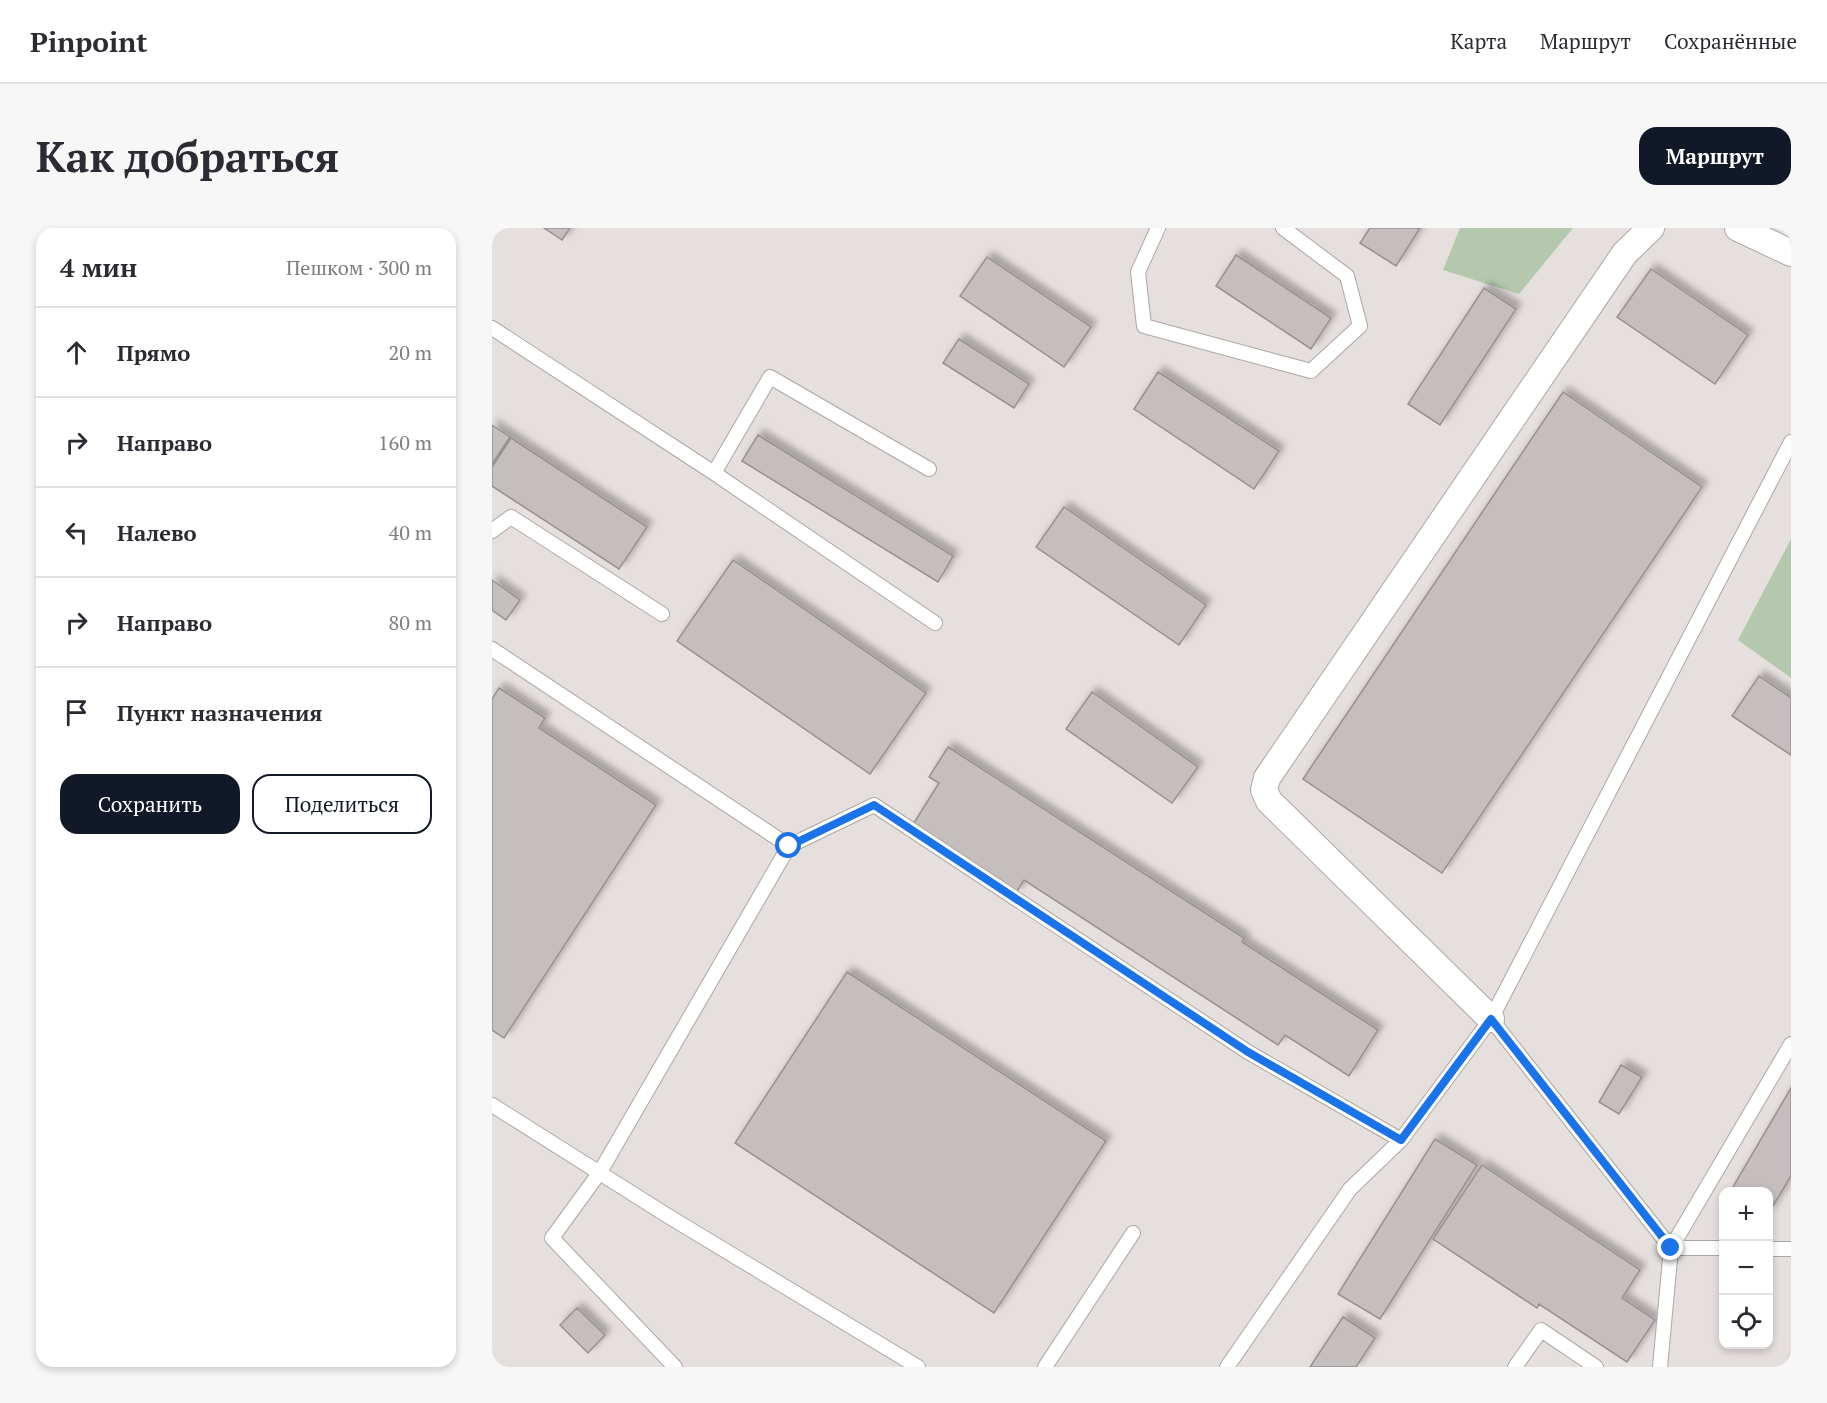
<!DOCTYPE html>
<html lang="ru">
<head>
<meta charset="utf-8">
<style>
	body { margin:0; font-family:"PT Serif",serif; background:#f7f7f7; color:#2b2b33 }
	.controls { position:absolute; right:18px; bottom:18px; display:grid; overflow:hidden; border-radius:12px; box-shadow:0 3px 9px #0003 }
	.controls button { width:54px; height:54px; display:grid; place-items:center; padding:0; border:0; border-bottom:2px solid #e1e1e2; background:#fff; color:#2b2b33; font:30px sans-serif }
	.stop { position:absolute; width:18px; height:18px; margin:-14px; border:4px solid #1a73e8; border-radius:50%; background:#fff }
	.stop.end { background:#1a73e8; border-color:#fff; box-shadow:0 2px 6px #0008 }
	.list { margin:0; padding:0; list-style:none }
	h2 { display:flex; justify-content:space-between; align-items:center; height:78px; margin:0; padding:0 24px; font-size:26px }
	h2 small { font-size:20px; font-weight:400; color:#7c7c81 }
	.list li { display:grid; grid-template-columns:39px 1fr auto; gap:18px; align-items:center; box-sizing:border-box; height:90px; padding:0 24px; border-top:2px solid #e1e1e2 }
	.list b { display:block; font-size:22px; white-space:nowrap }
	.list em { font-size:20px; font-style:normal; color:#7c7c81 }
	.actions { display:flex; gap:12px; padding:18px 24px }
	.actions a { flex:1; padding:14px 0; border:2px solid #111827; border-radius:18px; text-align:center; font-size:21px; color:#111827 }
	.actions .main { background:#111827; color:#fff }
	.icon { flex:none; width:33px; height:33px; fill:none; stroke:currentColor; stroke-width:2; stroke-linecap:round; stroke-linejoin:round }
	.map { position:relative; flex:none; width:1299px; height:1139px; overflow:hidden; border-radius:18px }
	header { display:flex; align-items:center; gap:36px; box-sizing:border-box; height:84px; padding:0 30px; background:#fff; border-bottom:2px solid #e1e1e2 }
	header strong { font-size:28px }
	nav { display:flex; gap:33px; margin-inline-start:auto; font-size:21px }
	.intro { display:flex; align-items:center; justify-content:space-between; box-sizing:border-box; height:144px; padding:0 36px }
	h1 { margin:0; font-size:42px }
	.button { padding:15px 27px; border-radius:18px; background:#111827; color:#fff; font-size:21px; font-weight:700 }
	main { display:flex; gap:36px; padding:0 36px }
	aside { flex:1; background:#fff; border-radius:18px; box-shadow:0 3px 9px #0003 }
	.map>svg:first-child { display:block }
	.green { fill:#b3c8ac }
	.building { fill:#c4bebe; stroke:#979191; stroke-width:1.5; filter:url(#shadow) }
	.lines { fill:none; stroke-linecap:round; stroke-linejoin:round }
	.lane-casing { stroke:#aca7a5; stroke-width:16 }
	.street-casing { stroke:#aca7a5; stroke-width:28 }
	.lane { stroke:#fff; stroke-width:14 }
	.street { stroke:#fff; stroke-width:26 }
	.route { stroke:#1a73e8; stroke-width:8 }
</style>
</head>
<body>
<header>
<strong>Pinpoint</strong>
<nav><a>Карта</a><a>Маршрут</a><a>Сохранённые</a></nav>
</header>
<div class="intro"><h1>Как добраться</h1><a class="button">Маршрут</a></div>
<main>
<aside>
<h2>4 мин<small>Пешком · 300 m</small></h2>
<ul class="list">
<li><svg class="icon" aria-label="ahead" viewBox="0 0 24 24"><path d="M12 20V5M6 11l6-6 6 6"/></svg><div><b>Прямо</b></div><em>20 m</em></li>
<li><svg class="icon" aria-label="right" viewBox="0 0 24 24"><path d="M7 20v-9h11M14 6l5 5-5 5"/></svg><div><b>Направо</b></div><em>160 m</em></li>
<li><svg class="icon" aria-label="left" viewBox="0 0 24 24"><path d="M17 20v-9H6M10 6l-5 5 5 5"/></svg><div><b>Налево</b></div><em>40 m</em></li>
<li><svg class="icon" aria-label="right" viewBox="0 0 24 24"><path d="M7 20v-9h11M14 6l5 5-5 5"/></svg><div><b>Направо</b></div><em>80 m</em></li>
<li><svg class="icon" aria-label="arrive" viewBox="0 0 24 24"><path d="M6 21V4h12l-3 4 3 4H6"/></svg><div><b>Пункт назначения</b></div></li>
</ul>
<div class="actions"><a class="main">Сохранить</a><a>Поделиться</a></div>
</aside>
<div class="map">
<svg width="1299" height="1139" viewBox="0 0 1299 1139">
	<defs>
		<filter id="shadow"><feDropShadow dx="5.5" dy="-5.5" stdDeviation="3" flood-color="#0004"/></filter>
	</defs>
	<rect width="100%" height="100%" fill="#e5dfdd"/>
	<path class="green" d="M968,0H1081L1027,66L951,42Z
		M1299,311V450L1246,412Z"/>
	<path class="building" d="M52,0H78L70,12Z
		M878,0H928L904,38L868,15Z
		M744,27L839,90L819,121L724,58Z
		M495,29L599,99L572,139L468,68Z
		M1159,41L1256,107L1223,156L1125,89Z
		M992,60L1024,81L948,197L916,176Z
		M467,111L537,156L522,180L451,135Z
		M666,144L787,223L762,261L642,181Z
		M1071,164L1210,259L950,645L811,551Z
		M0,197L18,209L0,236Z
		M266,207L461,328L446,354L250,233Z
		M19,210L155,299L127,341L0,258V239Z
		M572,279L714,377L687,417L544,319Z
		M241,332L434,465L378,546L185,413Z
		M0,352L28,372L14,392L0,382Z
		M1267,448L1299,470V527L1240,488Z
		M7,460L53,490L47,500L164,577L12,810L0,802V471Z
		M600,464L706,539L680,575L574,501Z
		M456,519L752,710L750,714L886,802L857,848L793,807L786,817L532,652L524,665L420,598L447,555L437,549Z
		M355,744L614,913L502,1085L243,915Z
		M1129,837L1150,849L1127,886L1107,874Z
		M1299,860V948L1276,986V964H1238Z
		M943,911L985,937L888,1091L846,1066Z
		M990,937L1148,1042L1130,1070L1163,1092L1135,1134L1047,1076L1045,1080L941,1011Z
		M85,1080L113,1107L96,1125L68,1097Z
		M851,1089L883,1110L864,1139H818Z
		M1299,1128V1139H1292Z"/>
	<g class="lines">
		<g class="lane-casing">
			<path id="lane" d="M666,0L646,44L652,98L819,143L868,98L855,48L791,0
				M0,100L222,245L443,395
				M222,245L278,149L437,241
				M0,303L19,289L170,386
				M0,421L297,618L382,577L756,824L909,912L999,791
				M0,877L176,988L426,1139
				M1232,1020H1179L1299,816
				M1276,1021H1299
				M183,1139L60,1010L108,944L297,618
				M553,1139L641,1005
				M735,1139L858,961L909,912
				M1023,1139L1049,1102L1104,1139
				M1168,1139L1179,1020L999,791L1299,214"/>
		</g>
		<g class="street-casing">
			<path id="street" d="M1246,0L1299,25
				M999,791L777,573L772,562L775,550L1133,25L1159,0"/>
		</g>
		<use href="#lane" class="lane"/>
		<use href="#street" class="street"/>
	</g>
	<g class="lines">
		<path class="route" d="M297,618L382,577L756,824L909,912L999,791L1179,1020"/>
	</g>
</svg>
<div class="controls">
<button>+</button>
<button>−</button>
<button><svg class="icon" aria-label="locate" viewBox="0 0 24 24"><circle cx="12" cy="12" r="6"/><path d="M12 2v4M12 18v4M2 12h4M18 12h4"/></svg></button>
</div>
<div class="stop" style="left:297px;top:618px"></div>
<div class="stop end" style="left:1179px;top:1020px"></div>
</div>
</main>
</body>
</html>
